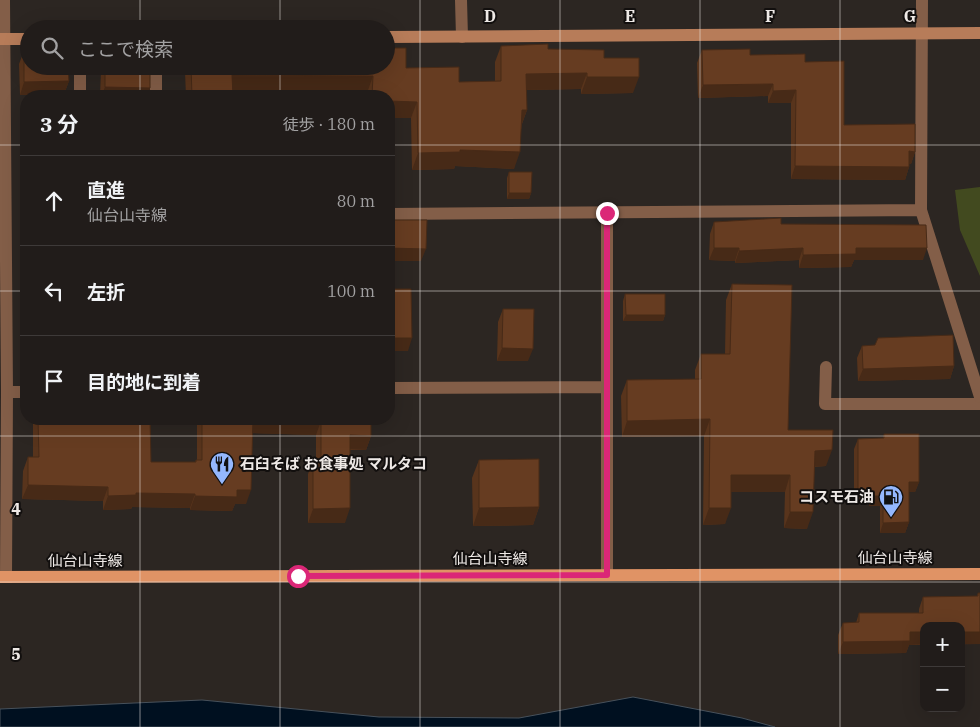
<!DOCTYPE html>
<html lang="ja">
<head>
<meta charset="utf-8">
<style>
	body { margin:0; font-family:"IBM Plex Serif","Noto Sans JP",serif; background:#292523; color:#f1f3f6 }
	.controls { position:absolute; right:15px; bottom:15px; display:grid; overflow:hidden; border-radius:10px; box-shadow:0 5px 20px #0002 }
	.controls button { width:45px; height:45px; display:grid; place-items:center; padding:0; border:0; border-bottom:1px solid #3e3a39; background:#211c1a; color:#f1f3f6; font:25px sans-serif }
	.stop { position:absolute; width:15px; height:15px; margin:-11px; border:4px solid #db2777; border-radius:50%; background:#fff }
	.stop.end { background:#db2777; border-color:#fff; box-shadow:0 1px 5px #0008 }
	.list { margin:0; padding:0; list-style:none }
	h2 { display:flex; justify-content:space-between; align-items:center; height:65px; margin:0; padding:0 20px; font-size:21px }
	h2 small { font-size:16px; font-weight:400; color:#a2a1a2 }
	.list li { display:grid; grid-template-columns:32px 1fr auto; gap:15px; align-items:center; box-sizing:border-box; height:90px; padding:0 20px; border-top:1px solid #3e3a39 }
	.list b { display:block; font-size:19px; white-space:nowrap }
	.list p { margin:0; font-size:16px; white-space:nowrap; color:#a2a1a2 }
	.list em { font-size:16px; font-style:normal; color:#a2a1a2 }
	.icon { flex:none; width:28px; height:28px; fill:none; stroke:currentColor; stroke-width:2; stroke-linecap:round; stroke-linejoin:round }
	.map { position:relative; flex:none; width:980px; height:727px; overflow:hidden }
	.search { position:absolute; background:#211c1a; box-shadow:0 5px 20px #0002; left:20px; top:20px; width:375px; height:55px; display:flex; align-items:center; gap:12px; box-sizing:border-box; padding:0 18px; border-radius:28px; color:#a2a1a2; font-size:19px }
	.panel { position:absolute; background:#211c1a; box-shadow:0 5px 20px #0002; left:20px; top:90px; width:375px; height:335px; border-radius:20px }
	.map>svg:first-child { display:block }
	.green { fill:#424a1f }
	.water { fill:#001020; stroke:#47515b }
	.lines { fill:none; stroke-linecap:round; stroke-linejoin:round }
	.lane { stroke:#835e48; stroke-width:12 }
	.street { stroke:#835e48; stroke-width:12 }
	.secondary { stroke:#b77c59; stroke-width:12 }
	.primary { stroke:#e09365; stroke-width:12 }
	.wall { fill:#58341c }
	.shaded-wall { fill:#472a17 }
	.building { fill:#663c21; stroke:#472a17 }
	.route { stroke:#db2777; stroke-width:6 }
	.grid { fill:none; stroke:#eee9e6; stroke-width:1; stroke-opacity:0.55 }
	.labels { text-anchor:middle; stroke-width:4; stroke-linejoin:round; paint-order:stroke }
	.poi-label { font-size:15px; font-weight:bold; fill:#eee9e6; stroke:#120f0e; text-anchor:start }
	.street-label { font-size:15px; fill:#eee9e6; stroke:#120f0e }
	.grid-label { font-size:16px; text-anchor:middle; font-weight:bold; fill:#eee9e6; stroke:#120f0e; stroke-width:4; stroke-linejoin:round; paint-order:stroke }
</style>
</head>
<body>
<div class="map">
<svg width="980" height="727" viewBox="0 0 980 727">
	<rect width="100%" height="100%" fill="#2c2622"/>
	<path class="green" d="M980,187V276L960,230L955,190Z"/>
	<path class="water" d="M633,697L742,718L775,727H0V709L202,700L379,717L519,718Z"/>
	<g class="lines">
		<path class="lane" d="M826,367L825,404H980"/>
		<path class="street" d="M4,0L7,392L6,577
			M461,0L462,37
			M922,0L921,210L980,397
			M80,66V96
			M156,66V96
			M389,214L921,210
			M389,388L607,387
			M7,392H26
			M607,575V213"/>
		<path class="secondary" d="M386,37L980,33
			M0,39H29"/>
		<path class="primary" d="M0,577L980,574"/>
	</g>
	<path class="wall" d="M501,46L548,49L604,58L633,93L581,94V89L526,90L527,110L522,124L514,169L455,166L454,169L412,170L411,118H389V96H367V93L233,91V96H186L185,72L187,66H386L406,68L459,82L495,81V62Z
		M702,50L805,62L844,125L915,152L911,164H909V167L905,180L791,179V103H768V96L698,98L697,63Z
		M24,51L69,81L64,94L20,95L19,64Z
		M102,66H150V88L147,96H100L101,70Z
		M26,133V180L24,179V138Z
		M509,172L531,193L529,199H507V178Z
		M714,222L781,224L923,260H854L851,267L799,268V260L735,263V261L709,260L710,234Z
		M732,284L788,430L826,466L814,467L807,529L784,528L785,492H731L725,524L703,525L704,436L622,437L621,396L627,380L695,379V370L701,354H725L726,300Z
		M625,294L665,315L663,321H623V301Z
		M503,309L528,361H497L498,322Z
		M862,346L954,366L950,379L858,381L857,358Z
		M35,419H150L151,462H195L196,460H197V419H371V436L366,450H350L345,523H308V474L313,460H316V435L253,433L246,504H235L232,511L190,510V508L132,507L131,509L103,510V501L22,499L23,471L28,457H33V423Z
		M884,434L919,482L915,492H909V522L905,533H880V506H869V503H854V449L858,439L883,438Z
		M479,460L539,507L533,525L473,526L472,478Z
		M978,593L980,644L909,645L906,653L838,654V635L843,623H856L859,613H919V609L923,597L977,596Z"/>
	<path class="shaded-wall" d="M587,73L581,89L520,90L526,74Z
		M232,75L373,76L367,93L227,91Z
		M587,77H639L633,93L581,94Z
		M69,81L64,94L20,95L24,82Z
		M773,84L768,96L698,98L703,85Z
		M105,87L150,88L147,96H101Z
		M796,90L791,103H768L773,91Z
		M389,101L417,102L411,118H389Z
		M522,110H527L521,126Z
		M460,150L520,152L514,169L455,166L454,169L412,170L418,153Z
		M909,151L915,152L911,164H904Z
		M795,166L909,167L905,180L791,179Z
		M26,173V180L24,179Z
		M509,193H531L529,199H507Z
		M389,248L426,249L421,261H389Z
		M714,248H739L735,261L709,260Z
		M803,248L799,260L735,263L739,251Z
		M856,248H927L923,260H854L851,267L799,268L803,255Z
		M626,315H665L663,321H623Z
		M389,338H412L408,351H389Z
		M502,348L533,349L528,361H497Z
		M954,366L950,379L858,381L863,369Z
		M253,419L321,421L316,435L248,433Z
		M710,419L704,436L622,437L627,421Z
		M350,435L371,436L366,450L344,449Z
		M832,450L826,466L809,467L815,451Z
		M731,475H790L785,492H725Z
		M909,482H919L915,492H905Z
		M28,485L108,487L103,501L22,499Z
		M237,490H251L246,504H235L232,511L190,510L195,496Z
		M858,492H873L869,503H854Z
		M136,493L195,494L190,508L132,507L131,509L103,510L108,496Z
		M873,496H883L880,506H869Z
		M539,507L533,525L473,526L479,508Z
		M350,508L345,523H308L313,509Z
		M709,508H731L725,524L703,525Z
		M790,512H813L807,529L784,528Z
		M909,522L905,533H880L883,523Z
		M910,632H924V644L909,645L906,653L838,654L843,642Z
		M961,632H980V644H961Z"/>
	<path class="building" d="M548,44V49L604,50V58H639V77H587V73L526,74L527,110H522L520,152L460,150V152L418,153L417,102L389,101V96H372L373,76L232,75L233,96H192L191,66H386V48H406V68L459,67V82L501,81V46Z
		M750,49V55L805,54V62L844,61V125L915,124V152L909,151V167L795,166L796,90L773,91V84L703,85L702,50Z
		M24,51H29V66H68L69,81L24,82Z
		M105,66H150V88L105,87Z
		M509,172H532L531,193H509Z
		M781,218V224L926,225L927,248H856V254L803,255V248L739,251V248H714V222Z
		M389,220H427L426,249L389,248Z
		M732,284L792,285L788,430H833L832,450L815,451L813,512H790V475H731V508H709L710,419L627,421V380L701,379V354H730Z
		M389,289H411L412,338H389Z
		M625,294H665V315H626Z
		M503,309H534L533,349L502,348Z
		M953,335L954,366L863,369L862,346L875,345L878,338Z
		M38,419H150L151,462H196V460H202V419H371V436L350,435V508L313,509V460H321V421L253,419L251,490H237V497L195,496V494L136,493V495L108,496V487L28,485V457H39Z
		M884,434H919V482H909V522L883,523V496H873V492H858V439L884,438Z
		M539,459V507L479,508V460Z
		M978,593H980V632H961V626H924V632H910V641L843,642V623L859,622V613H923V597L978,596Z"/>
	<g class="lines">
		<path class="route" d="M298,576L607,575V213"/>
	</g>
	<path class="grid" d="M140,0V29M280,0V29M420,0V727M560,0V727M700,0V727M840,0V727M140,66V96M280,66V96M0,145H26M389,145H980M0,291H26M389,291H980M140,419V727M280,419V727M0,436H980M0,582H980"/>
	<defs>
		<g id="restaurant-pin" transform="scale(1.25)"><path d="M0 17L-7.5 6A9.5 9.5 0 1 1 7.5 6Z" fill="#94b7fd" stroke="#120f0e"/><path d="M-5-6h1v4h1v-4h1v4h1v-4h1v5L-1.5 .5V6h-2V.5L-5-1ZM5-6V6H3V1.5H1.5Q1.5-4 5-6Z" fill="#111"/></g>
		<g id="fuel-pin" transform="scale(1.25)"><path d="M0 17L-7.5 6A9.5 9.5 0 1 1 7.5 6Z" fill="#94b7fd" stroke="#120f0e"/><path d="M-5.5-6h7V0h2V4h1.3V-2.5L3-4.5l.8-.8L6-3V5H2.5V1h-1V6h-7ZM-4.2-4.7v3.2H.2V-4.7Z" fill="#111"/></g>
	</defs>
	<g fill-rule="evenodd">
		<use href="#restaurant-pin" x="222" y="464"/>
		<use href="#fuel-pin" x="891" y="497"/>
	</g>
	<g class="labels">
		<g class="poi-label">
			<text x="240" y="469">石臼そば お食事処 マルタコ</text>
			<text x="874" y="502" text-anchor="end">コスモ石油</text>
		</g>
		<g class="street-label">
			<text x="895" y="563">仙台山寺線</text>
			<text x="490" y="564">仙台山寺線</text>
			<text x="85" y="566">仙台山寺線</text>
		</g>
	</g>
	<g class="grid-label">
		<text x="490" y="22">D</text>
		<text x="630" y="22">E</text>
		<text x="770" y="22">F</text>
		<text x="910" y="22">G</text>
		<text x="16" y="515">4</text>
		<text x="16" y="660">5</text>
	</g>
</svg>
<div class="controls">
<button>+</button>
<button>−</button>
</div>
<div class="stop" style="left:298px;top:576px"></div>
<div class="stop end" style="left:607px;top:213px"></div>
<div class="search"><svg class="icon" aria-label="search" viewBox="0 0 24 24"><circle cx="10" cy="10" r="6"/><path d="M15 15l6 6"/></svg>ここで検索</div>
<section class="panel">
<h2>3 分<small>徒歩 · 180 m</small></h2>
<ul class="list">
<li><svg class="icon" aria-label="ahead" viewBox="0 0 24 24"><path d="M12 20V5M6 11l6-6 6 6"/></svg><div><b>直進</b><p>仙台山寺線</p></div><em>80 m</em></li>
<li><svg class="icon" aria-label="left" viewBox="0 0 24 24"><path d="M17 20v-9H6M10 6l-5 5 5 5"/></svg><div><b>左折</b></div><em>100 m</em></li>
<li><svg class="icon" aria-label="arrive" viewBox="0 0 24 24"><path d="M6 21V4h12l-3 4 3 4H6"/></svg><div><b>目的地に到着</b></div></li>
</ul>
</section>
</div>
</body>
</html>
